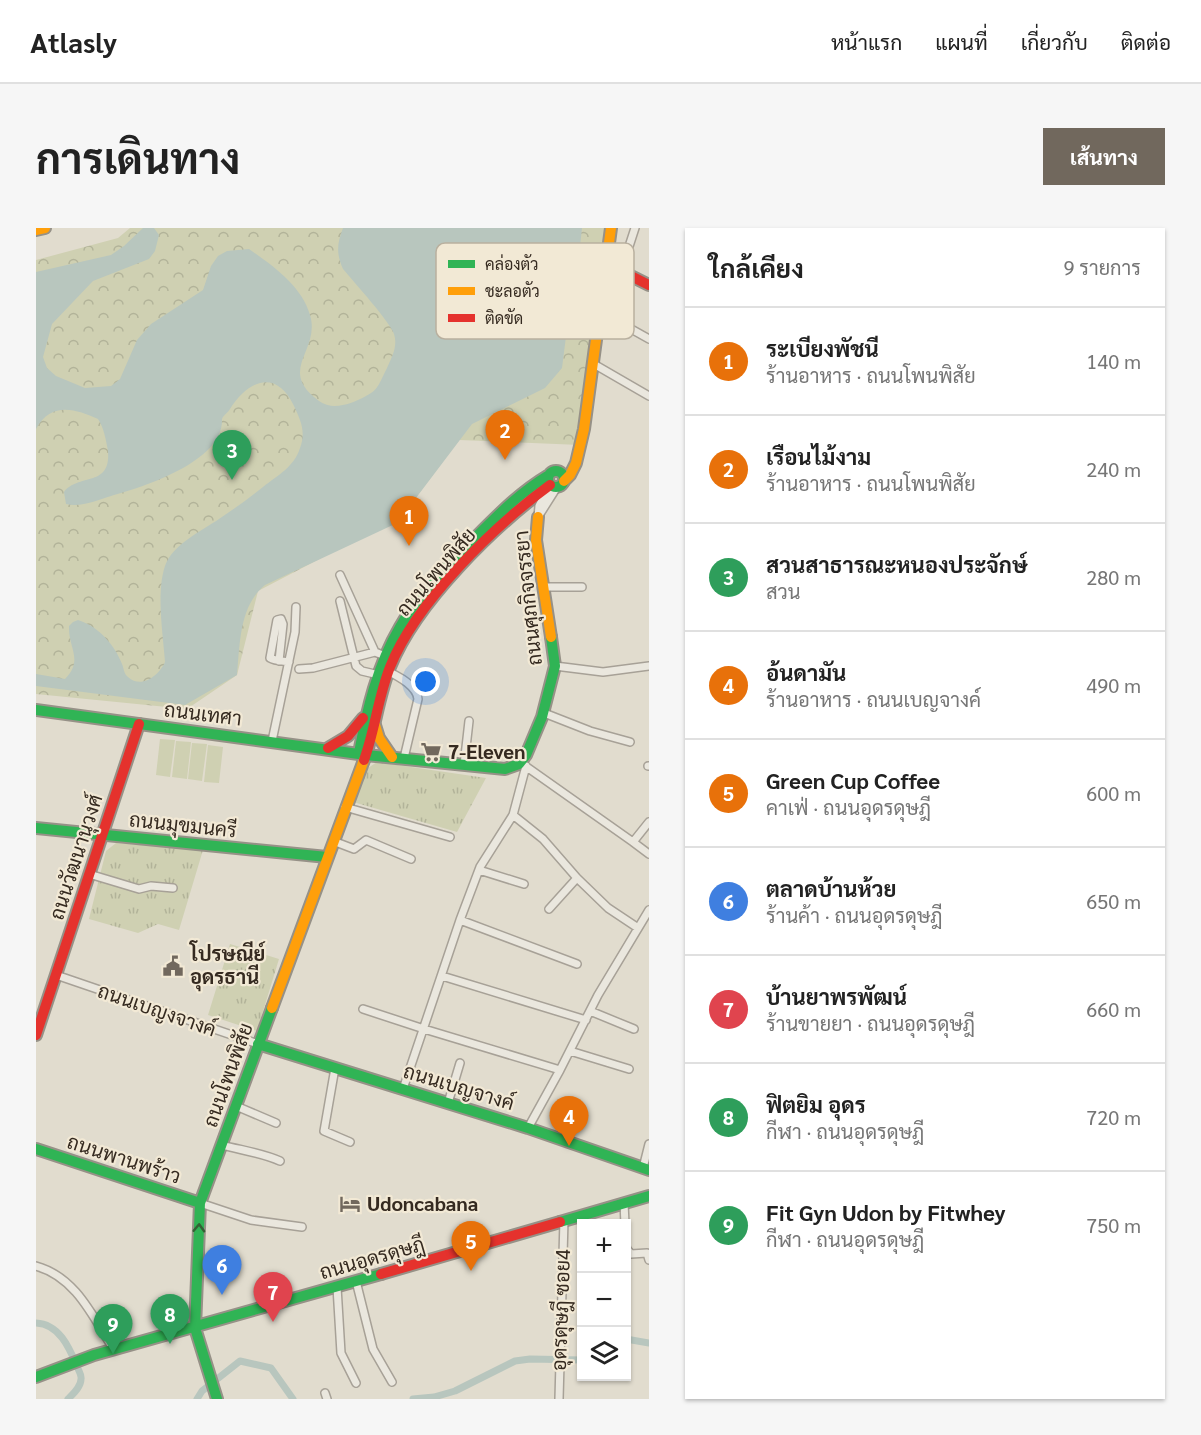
<!DOCTYPE html>
<html lang="th">
<head>
<meta charset="utf-8">
<style>
	body { margin:0; font-family:Georgia,Sarabun,serif; background:#f6f6f6; color:#222 }
	.controls { position:absolute; right:18px; bottom:18px; display:grid; overflow:hidden; border-radius:0px; box-shadow:0 2px 4px #0004 }
	.controls button { width:54px; height:54px; display:grid; place-items:center; padding:0; border:0; border-bottom:2px solid #e0e0e0; background:#fff; color:#222; font:30px sans-serif }
	.you { position:absolute; left:390px; top:454px; width:21px; height:21px; margin:-15px; border:4px solid #fff; border-radius:50%; background:#1a73e8; box-shadow:0 0 0 9px #1a73e833 }
	.badge { display:grid; place-items:center; width:39px; height:39px; border-radius:50%; background:#71685d; color:#fff; font-size:20px; font-weight:700 }
	.pin { position:absolute; translate:-50% -50px; filter:drop-shadow(0 2px 3px #0008) }
	.pin::after { content:''; position:absolute; top:32px; width:21px; height:18px; background:inherit; clip-path:polygon(0 0,100% 0,50% 100%) }
	.list { margin:0; padding:0; list-style:none }
	h2 { display:flex; justify-content:space-between; align-items:center; height:78px; margin:0; padding:0 24px; font-size:26px }
	h2 small { font-size:20px; font-weight:400; color:#767676 }
	.list li { display:grid; grid-template-columns:39px 1fr auto; gap:18px; align-items:center; box-sizing:border-box; height:108px; padding:0 24px; border-top:2px solid #e0e0e0 }
	.list b { display:block; font-size:22px; white-space:nowrap }
	.list p { margin:0; font-size:20px; white-space:nowrap; color:#767676 }
	.list em { font-size:20px; font-style:normal; color:#767676 }
	.icon { flex:none; width:33px; height:33px; fill:none; stroke:currentColor; stroke-width:2; stroke-linecap:round; stroke-linejoin:round }
	.map { position:relative; flex:none; width:613px; height:1171px; overflow:hidden; border-radius:0px }
	header { display:flex; align-items:center; gap:36px; box-sizing:border-box; height:84px; padding:0 30px; background:#fff; border-bottom:2px solid #e0e0e0 }
	header strong { font-size:28px }
	nav { display:flex; gap:33px; margin-inline-start:auto; font-size:21px }
	.intro { display:flex; align-items:center; justify-content:space-between; box-sizing:border-box; height:144px; padding:0 36px }
	h1 { margin:0; font-size:42px }
	.button { padding:15px 27px; border-radius:0px; background:#71685d; color:#fff; font-size:21px; font-weight:700 }
	main { display:flex; gap:36px; padding:0 36px }
	aside { flex:1; background:#fff; border-radius:0px; box-shadow:0 2px 4px #0004 }
	.map>svg:first-child { display:block }
	.grass { fill:url(#grass-tufts) }
	.park { fill:url(#park-crowns) }
	.garden { fill:#cfd0b2 }
	.water { fill:#b8c6be }
	.lines { fill:none; stroke-linecap:round; stroke-linejoin:round }
	.canal { stroke:#b8c6be; stroke-width:7 }
	.street-casing { stroke:#a7a197; stroke-width:10 }
	.fast-casing { stroke:#969187; stroke-width:14 }
	.slow-casing { stroke:#969187; stroke-width:14 }
	.jam-casing { stroke:#969187; stroke-width:14 }
	.street { stroke:#eae7de; stroke-width:7 }
	.fast { stroke:#30b455; stroke-width:10 }
	.slow { stroke:#ff9f0a; stroke-width:10 }
	.jam { stroke:#e5322d; stroke-width:10 }
	.oneway { stroke:#336135 }
	.labels { text-anchor:middle; stroke-width:4.5; stroke-linejoin:round; paint-order:stroke }
	.street-label { font-size:20px; fill:#352a20; stroke:#f2e9d5 }
	.poi-label { font-size:20px; font-weight:bold; fill:#352a20; stroke:#f2e9d5; text-anchor:start }
	.key { fill:#f2e9d5; stroke:#b9b09f; stroke-width:1.5 }
	.key-label { font-size:16px; fill:#352a20 }
</style>
</head>
<body>
<header>
<strong>Atlasly</strong>
<nav><a>หน้าแรก</a><a>แผนที่</a><a>เกี่ยวกับ</a><a>ติดต่อ</a></nav>
</header>
<div class="intro"><h1>การเดินทาง</h1><a class="button">เส้นทาง</a></div>
<main>
<div class="map">
<svg width="613" height="1171" viewBox="0 0 613 1171">
	<defs>
		<pattern id="grass-tufts" width="24" height="20" patternUnits="userSpaceOnUse" patternTransform="scale(1.5)"><rect width="24" height="20" fill="#cfd0b2"/><path d="M3 7l-1-3M5 7V3M7 7l1-3M15 17l-1-3M17 17v-4M19 17l1-3" fill="none" stroke="#b2b399"/></pattern>
		<pattern id="park-crowns" width="20" height="18" patternUnits="userSpaceOnUse" patternTransform="scale(1.5)"><rect width="20" height="18" fill="#cfd0b2"/><path d="M2 6a3 3 0 1 1 6 0M12 15a3 3 0 1 1 6 0" fill="none" stroke="#b2b399"/></pattern>
	</defs>
	<rect width="100%" height="100%" fill="#e1dcce"/>
	<path class="grass" d="M341,534L450,550L421,604L317,574L329,542Z
		M80,615L167,622L143,702L122,696L102,705L53,691L70,623Z
		M194,716L243,731L221,803L172,787Z"/>
	<path class="park" d="M94,0H571L544,217L423,212L366,288L222,363L201,447L151,481L0,466V32L82,10Z"/>
	<path class="garden" d="M124,511L139,512L134,549L120,547Z
		M140,513L155,514L151,551L136,549Z
		M156,515L171,516L166,553L152,551Z
		M172,517L187,519L183,555L168,554Z"/>
	<path class="water" d="M107,0H118L123,7L119,23L113,31L57,53L16,96L7,129L11,140L20,148L49,160L75,158L84,151L101,112L115,96L167,62L175,38L182,28L191,23L213,21C236,37 266,58 274,87C285,123 240,142 283,173C297,183 315,176 330,168C343,162 344,153 351,140C356,129 362,118 358,106C355,95 317,53 307,41C300,25 301,16 307,0H546L540,55L536,61L526,140L509,160L436,196L361,295L229,357C203,378 204,417 201,447L149,477L0,458V446L29,451C48,432 32,420 33,398L37,394L42,392C64,399 79,418 86,436C88,441 88,446 92,449C106,462 124,446 129,434C127,406 120,365 129,338C137,316 164,304 183,291C198,281 213,270 227,259C242,247 258,239 264,220C270,204 265,193 258,178C241,141 213,151 194,181C192,185 188,186 186,191C188,233 108,259 75,268C62,272 44,280 30,276L28,264C43,245 75,260 72,223C70,212 68,200 62,191C40,181 15,173 0,201V44L75,27L88,18Z"/>
	<g class="lines">
		<path class="canal" d="M0,1095C23,1096 33,1119 41,1138C42,1142 46,1147 45,1151C45,1159 37,1166 32,1171
			M590,1111L613,1115
			M161,1171L166,1163L204,1133L235,1140L257,1171
			M377,1171L398,1169L419,1163L479,1133L494,1131L546,1132"/>
		<g class="street-casing">
			<path id="street" d="M585,43L599,0
				M563,83L613,111
				M556,135L613,168
				M502,289L521,259
				M502,289L503,278L512,261
				M304,347L339,424L349,428
				M508,359H546
				M304,373L320,438L326,443L343,447
				M243,433L247,396L245,391L241,392L234,430C239,433 247,433 253,434
				M519,438L567,444L613,438
				M263,441L277,440L339,424
				M353,444C364,449 381,459 382,471L368,530
				M508,485L554,503L594,514
				M236,513L259,404L260,379
				M485,535L597,614
				M428,537L433,493
				M612,538H613
				M309,579L414,609
				M477,587L490,538
				M613,594L597,614L613,626
				M297,613L318,621L330,612L375,631
				M443,642L488,656
				M53,646L103,661L115,658L137,660
				M513,681L541,650
				M424,692L541,736
				M20,747L222,816
				M406,748L550,792
				M327,781L388,801L524,842
				M554,783L598,801
				M534,823L593,841
				M299,840L288,903L314,914
				M367,861L424,692L444,639L477,587L507,611L541,650L572,680L602,700
				M412,875L424,835
				M200,878L240,895
				M492,900L524,842L562,767L613,682
				M186,917C204,922 227,925 244,933
				M607,940L613,916
				M164,975L215,992L266,999
				M588,975L589,996
				M590,1018L591,1021L595,1026L611,1025L613,1032
				M0,1038C40,1049 57,1089 78,1122
				M320,1053L337,1121L356,1154
				M301,1059L305,1125L320,1155
				M289,1165L291,1171
				M523,1171L528,992"/>
		</g>
		<g class="fast-casing">
			<path id="fast" d="M512 251a8 8 0 1 1 16 0a8 8 0 1 1-16 0Z
				M0,482L330,527L469,541L483,536L490,527L506,489L519,438L515,409
				M323,525C331,482 341,438 364,399C382,367 411,339 437,312C462,287 483,265 513,247
				M0,600L291,629
				M222,816L492,900L613,942
				M0,921L164,975
				M524,994L613,968
				M0,1149L58,1127L345,1046
				M181,1171L159,1100L164,975L236,780"/>
		</g>
		<g class="slow-casing">
			<path id="slow" d="M0,2L9,0
				M528,253L534,247L540,235L548,201L575,0
				M502,289L500,312L515,409
				M339,497L343,510L356,529
				M236,780L328,532"/>
		</g>
		<g class="jam-casing">
			<path id="jam" d="M569,35L613,57
				M292,520L312,508L327,490
				M328,532C339,502 342,469 354,439C380,374 458,298 514,257
				M0,807L103,496
				M345,1046L524,994"/>
		</g>
		<use href="#street" class="street"/>
		<use href="#fast" class="fast"/>
		<use href="#slow" class="slow"/>
		<use href="#jam" class="jam"/>
	</g>
	<defs><path id="oneway-chevron" d="M-2-3.5L2.5 0L-2 3.5" fill="none" stroke-width="1.6" stroke-linecap="round" stroke-linejoin="round" transform="scale(1.5)"/></defs>
	<use class="oneway" href="#oneway-chevron" transform="translate(163 1000) rotate(-88)"/>
	<defs>
		<g id="supermarket-bare" transform="scale(1.62)"><path d="M-6-5.5h2.5l.6 2H6L4.5 2H-2.5L-4.4-4H-6ZM-1.5 3.2a1.3 1.3 0 1 0 .1 0ZM3 3.2a1.3 1.3 0 1 0 .1 0Z" fill="#71685d" stroke="#f2e9d5" stroke-width="2.5" paint-order="stroke"/></g>
		<g id="civic-bare" transform="scale(1.62)"><path d="M-.6-6.5H3V-4.5H.6V-3L4-1V1h2V6H-6V1h2V-1L-.6-3ZM-1.2 2.5V6h2.4V2.5Z" fill="#71685d" stroke="#f2e9d5" stroke-width="2.5" paint-order="stroke"/></g>
		<g id="hotel-bare" transform="scale(1.62)"><path d="M-6-4.5h1.5V1H6V5H4.5V3h-9V5H-6ZM-4 0a1.8 1.8 0 1 1 3.6 0ZM.5 0V-2.5h3Q6-2.5 6 0Z" fill="#71685d" stroke="#f2e9d5" stroke-width="2.5" paint-order="stroke"/></g>
	</defs>
	<g fill-rule="evenodd">
		<use href="#supermarket-bare" x="395" y="524"/>
		<use href="#civic-bare" x="137" y="738"/>
		<use href="#hotel-bare" x="314" y="976"/>
	</g>
	<g class="labels">
		<g class="street-label">
			<text transform="translate(400 344) rotate(-49)" y="7">ถนนโพนพิสัย</text>
			<text transform="translate(492 370) rotate(-96)" y="7">ถนนศุภกิจจรรยา</text>
			<text transform="translate(167 486) rotate(7)" y="7">ถนนเทศา</text>
			<text transform="translate(147 597) rotate(6)" y="7">ถนนมุขมนครี</text>
			<text transform="translate(40 629) rotate(-72)" y="7">ถนนวัฒนานุวงศ์</text>
			<text transform="translate(121 782) rotate(19)" y="7">ถนนเบญงจางค์</text>
			<text transform="translate(192 847) rotate(-70)" y="7">ถนนโพนพิสัย</text>
			<text transform="translate(423 859) rotate(17)" y="7">ถนนเบญจางค์</text>
			<text transform="translate(88 931) rotate(18)" y="7">ถนนพานพร้าว</text>
			<text transform="translate(336 1030) rotate(-16)" y="7">ถนนอุดรดุษฎี</text>
			<text transform="translate(525 1082) rotate(-88)" y="7">อุดรดุษฎี ซอย4</text>
		</g>
		<g class="poi-label">
			<text x="412" y="531">7-Eleven</text>
			<text x="154" y="733">โปรษณีย์<tspan x="154" dy="23">อุดรธานี</tspan></text>
			<text x="331" y="983">Udoncabana</text>
		</g>
	</g>
	<rect x="400" y="15" width="198" height="96" rx="9" class="key"/>
	<rect x="412" y="32" width="27" height="8" fill="#30b455"/>
	<rect x="412" y="59" width="27" height="8" fill="#ff9f0a"/>
	<rect x="412" y="86" width="27" height="8" fill="#e5322d"/>
	<g class="key-label">
		<text x="449" y="42">คล่องตัว</text>
		<text x="449" y="69">ชะลอตัว</text>
		<text x="449" y="96">ติดขัด</text>
	</g>
</svg>
<div class="controls">
<button>+</button>
<button>−</button>
<button><svg class="icon" aria-label="layers" viewBox="0 0 24 24"><path d="M12 4l9 5-9 5-9-5zM3 14l9 5 9-5"/></svg></button>
</div>
<div class="you"></div>
<div class="pin badge" style="left:373px;top:318px;background:#e8710a">1</div>
<div class="pin badge" style="left:469px;top:232px;background:#e8710a">2</div>
<div class="pin badge" style="left:196px;top:252px;background:#2e9e5b">3</div>
<div class="pin badge" style="left:533px;top:918px;background:#e8710a">4</div>
<div class="pin badge" style="left:435px;top:1043px;background:#e8710a">5</div>
<div class="pin badge" style="left:186px;top:1067px;background:#3f7fe0">6</div>
<div class="pin badge" style="left:237px;top:1094px;background:#e0444e">7</div>
<div class="pin badge" style="left:134px;top:1116px;background:#2e9e5b">8</div>
<div class="pin badge" style="left:77px;top:1126px;background:#2e9e5b">9</div>
</div>
<aside>
<h2>ใกล้เคียง<small>9 รายการ</small></h2>
<ul class="list">
<li><span class="badge" style="background:#e8710a">1</span><div><b>ระเบียงพัชนี</b><p>ร้านอาหาร · ถนนโพนพิสัย</p></div><em>140 m</em></li>
<li><span class="badge" style="background:#e8710a">2</span><div><b>เรือนไม้งาม</b><p>ร้านอาหาร · ถนนโพนพิสัย</p></div><em>240 m</em></li>
<li><span class="badge" style="background:#2e9e5b">3</span><div><b>สวนสาธารณะหนองประจักษ์</b><p>สวน</p></div><em>280 m</em></li>
<li><span class="badge" style="background:#e8710a">4</span><div><b>อ้นดามัน</b><p>ร้านอาหาร · ถนนเบญจางค์</p></div><em>490 m</em></li>
<li><span class="badge" style="background:#e8710a">5</span><div><b>Green Cup Coffee</b><p>คาเฟ่ · ถนนอุดรดุษฎี</p></div><em>600 m</em></li>
<li><span class="badge" style="background:#3f7fe0">6</span><div><b>ตลาดบ้านห้วย</b><p>ร้านค้า · ถนนอุดรดุษฎี</p></div><em>650 m</em></li>
<li><span class="badge" style="background:#e0444e">7</span><div><b>บ้านยาพรพัฒน์</b><p>ร้านขายยา · ถนนอุดรดุษฎี</p></div><em>660 m</em></li>
<li><span class="badge" style="background:#2e9e5b">8</span><div><b>ฟิตยิม อุดร</b><p>กีฬา · ถนนอุดรดุษฎี</p></div><em>720 m</em></li>
<li><span class="badge" style="background:#2e9e5b">9</span><div><b>Fit Gyn Udon by Fitwhey</b><p>กีฬา · ถนนอุดรดุษฎี</p></div><em>750 m</em></li>
</ul>
</aside>
</main>
</body>
</html>
